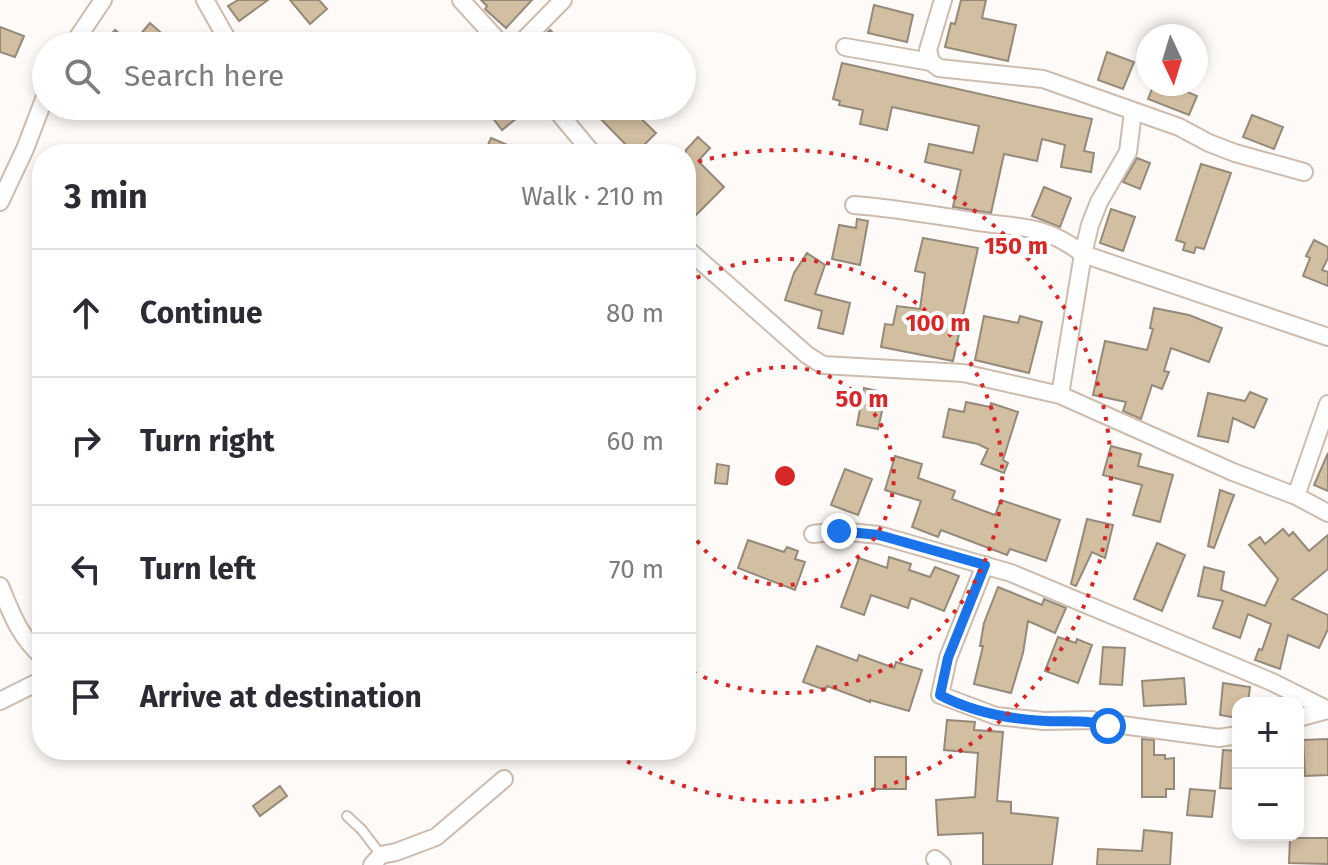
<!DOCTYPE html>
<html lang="en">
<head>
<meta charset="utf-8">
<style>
	body { margin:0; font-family:"Fira Sans",sans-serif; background:#f2f2f3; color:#2b2b33 }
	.controls { position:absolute; right:24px; bottom:24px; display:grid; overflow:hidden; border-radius:16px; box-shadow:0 4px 12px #0003 }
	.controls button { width:72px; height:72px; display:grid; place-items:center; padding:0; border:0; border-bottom:2px solid #e1e1e2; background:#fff; color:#2b2b33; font:40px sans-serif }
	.compass { position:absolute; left:1136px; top:24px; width:72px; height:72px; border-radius:50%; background:#fff; box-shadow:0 4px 12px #0003; rotate:176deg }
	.stop { position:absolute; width:24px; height:24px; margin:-18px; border:6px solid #1a73e8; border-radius:50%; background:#fff }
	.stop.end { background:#1a73e8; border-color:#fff; box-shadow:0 2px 8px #0008 }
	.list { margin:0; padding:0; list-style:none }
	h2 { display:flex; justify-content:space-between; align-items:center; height:104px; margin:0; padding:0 32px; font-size:34px }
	h2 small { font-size:26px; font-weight:400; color:#7c7c81 }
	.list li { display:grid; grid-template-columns:52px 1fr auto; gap:24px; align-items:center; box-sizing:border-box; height:128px; padding:0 32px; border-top:2px solid #e1e1e2 }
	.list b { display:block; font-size:30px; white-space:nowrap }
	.list em { font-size:26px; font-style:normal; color:#7c7c81 }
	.icon { flex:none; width:44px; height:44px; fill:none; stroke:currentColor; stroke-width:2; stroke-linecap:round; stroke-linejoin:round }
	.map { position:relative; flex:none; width:1328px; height:865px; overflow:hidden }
	.search { position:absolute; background:#fff; box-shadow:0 4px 12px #0003; left:32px; top:32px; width:664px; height:88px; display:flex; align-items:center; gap:20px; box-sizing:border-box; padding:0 28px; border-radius:44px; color:#7c7c81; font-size:30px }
	.panel { position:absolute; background:#fff; box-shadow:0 4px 12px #0003; left:32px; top:144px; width:664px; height:616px; border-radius:32px }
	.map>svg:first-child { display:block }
	.building { fill:#d2bea1; stroke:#958a7a; stroke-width:2 }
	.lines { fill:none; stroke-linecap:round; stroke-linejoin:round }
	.lane-casing { stroke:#cdbcae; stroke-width:12 }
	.street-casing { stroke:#cdbcae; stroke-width:20 }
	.lane { stroke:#fff; stroke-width:8 }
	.street { stroke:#fff; stroke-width:16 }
	.route { stroke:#1a73e8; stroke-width:10 }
	.ring { fill:none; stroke:#d62828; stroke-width:4; stroke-dasharray:4 8 }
	.centre { fill:#d62828; stroke:#fff; stroke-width:4 }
	.ring-label { font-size:24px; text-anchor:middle; font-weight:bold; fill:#d62828; stroke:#fff; stroke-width:8; stroke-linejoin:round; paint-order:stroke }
</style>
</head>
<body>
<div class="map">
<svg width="1328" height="865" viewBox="0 0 1328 865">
	<rect width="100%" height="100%" fill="#fdfaf7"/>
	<path class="building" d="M238,0H268L239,21L228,6Z
		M290,0H319L327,9L310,24Z
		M481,0H532L506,28L485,9L487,6Z
		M961,0H986L982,18L1016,25L1008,61L945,47L951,23L955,24Z
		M874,5L913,15L907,42L868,33Z
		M150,23L167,38L160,46H101L115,30L132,44Z
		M0,27L24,36L15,57L0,52Z
		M550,30L567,46H534Z
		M1107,52L1134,62L1123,89L1098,80Z
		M842,63L1092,119L1084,151L1094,153L1091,172L1061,167L1065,145L1042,139L1037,161L1004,154L991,213L953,207L961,170L925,162L929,144L973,153L979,126L892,107L887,130L860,124L863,110L839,105L840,101L833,99Z
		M1154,84H1168L1197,96L1189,115L1148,99Z
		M495,106H532L502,130L488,112Z
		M588,106H628L656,133L635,154Z
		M1252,115L1283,127L1274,149L1243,137Z
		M698,137L710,148L698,161L724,187L692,219L686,213V150Z
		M491,138L529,154H484Z
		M1137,158L1150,163L1140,189L1123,182Z
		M1201,164L1231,173L1204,249L1196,247L1194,253L1183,250L1185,243L1176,240Z
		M1044,187L1071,198L1060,227L1032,216Z
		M1111,209L1135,217L1123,251L1100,243Z
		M857,219L868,221L860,265L832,259L839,225L856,228Z
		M923,238L978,248L953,361L881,347L885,324L893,325L897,306L920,309L925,273L915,271Z
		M1314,240L1328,247V258L1322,270L1328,272V286L1303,276L1310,258L1306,256Z
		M807,253L825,265L815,294L850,303L843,334L818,328L822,311L785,300L794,273Z
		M1154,308L1189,315L1222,328L1209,362L1171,348L1164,371L1169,372L1162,389L1152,385L1141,419L1123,411L1126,402L1093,395L1105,341L1147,350L1153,329L1150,328Z
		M984,316L1018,323L1020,316L1042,322L1029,373L975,360Z
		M864,388L886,393L878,429L857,425Z
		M1250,392L1267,399L1254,428L1233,418L1228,442L1198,436L1208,393L1245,401Z
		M966,402L990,407L991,403L1018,412L1003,460L1008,463L1004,473L981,464L988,449L978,444L943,437L949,409L964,412Z
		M1111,446L1141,454L1138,466L1173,475L1160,522L1133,515L1142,485L1103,475Z
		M1328,453V491L1314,485Z
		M895,456L922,464L918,478L955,491L952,499L995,515L1001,500L1060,520L1046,561L1010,549L1007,555L941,530L938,537L912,527L921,501L885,490Z
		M717,464L729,466L727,484L715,483Z
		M845,469L872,479L858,515L831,505Z
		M1220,490L1234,495L1214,548L1208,546Z
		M1087,519L1113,525L1105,558L1092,552L1076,586L1071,584Z
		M1283,529L1289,536L1293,532L1309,551L1328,535V569L1292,599L1328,615V629L1319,648L1288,635L1280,669L1255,660L1259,649L1262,650L1271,624L1248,614L1240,638L1213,628L1223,601L1198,596L1204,567L1224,572L1221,590L1265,606L1278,579L1249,545L1260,537L1265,544Z
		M748,540L784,552L787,547L798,551L795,559L805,562L795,590L738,568Z
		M1157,543L1185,555L1162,611L1134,599Z
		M889,557L911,564L909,570L930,577L935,567L959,576L944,611L911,598L908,608L871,595L864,615L841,607L859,558L887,568Z
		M998,587L1042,605L1044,599L1066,608L1055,633L1028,621L1023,653L1011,693L974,684L983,646H980L984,623Z
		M1058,637L1076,643L1077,639L1092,645L1078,683L1045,671Z
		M817,646L857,661L859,655L894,668L896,662L922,670L909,711L870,700V702L827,686L825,690L803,682Z
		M1103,647L1125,648L1122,685L1100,684Z
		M1184,678L1186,704L1144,706L1142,681Z
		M1223,683L1250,687L1248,703H1238V718L1220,715Z
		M947,720L975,722L974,730L1003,732L997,801L1011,802V813L1058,818L1052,865H983V833L938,835L936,800L975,797L978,753L944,750Z
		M1142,739L1154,740V755H1165V759L1174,758V789H1166V797H1142Z
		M1328,739V775L1305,776L1303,740Z
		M1223,750L1238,751V789L1220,788Z
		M875,757H906V789H875Z
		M280,786L287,796L260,816L253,806Z
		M1190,789L1215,791L1212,817L1187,815Z
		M1144,830L1172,833L1170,865H1097L1098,849L1142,851Z
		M1290,838H1328V864L1289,863Z"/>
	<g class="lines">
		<g class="lane-casing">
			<path id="lane" d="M347,816L362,830L381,855"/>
		</g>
		<g class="street-casing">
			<path id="street" d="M205,0L227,39V46
				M461,0L503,46
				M72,46L103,0
				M518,46L563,0
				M845,47L931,62L939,68L1043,79L1179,127L1209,143L1235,153L1304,172
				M931,62L928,50L943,0
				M553,106L593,154
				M0,202L25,149L46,94
				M854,205C894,208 932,215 972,221C1019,229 1041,222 1083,254L1328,337
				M686,248L807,355L823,365L963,373L1060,395L1233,472L1296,496L1328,513
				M1060,395L1083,254L1090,225L1099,202L1128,152L1133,112
				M1296,496L1328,404
				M813,534L839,531L879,535L1011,573L1272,682L1328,710
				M985,565L948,658L940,695L996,716L1044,721L1092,720L1108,726L1122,725L1219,738L1238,735
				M0,586C11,612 20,638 42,656
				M0,701L42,680
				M1298,718L1328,710
				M935,859L942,865
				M372,865L381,855L396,852L436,837L504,779"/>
		</g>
		<use href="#lane" class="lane"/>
		<use href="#street" class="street"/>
	</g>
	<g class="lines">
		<path class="route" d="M839,531L879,535L985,565L948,658L940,695C972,712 1008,719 1045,721C1067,722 1087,719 1108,726"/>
	</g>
	<g class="ring">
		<path d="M686 430A109 109 0 1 1 686 522"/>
		<path d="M686 283A217 217 0 1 1 686 669"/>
		<path d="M687 165A326 326 0 1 1 610 751"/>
	</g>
	<circle cx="785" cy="476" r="12" class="centre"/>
	<g class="ring-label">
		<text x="1016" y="254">150 m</text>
		<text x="938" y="331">100 m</text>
		<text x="862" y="407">50 m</text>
	</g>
</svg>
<div class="controls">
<button>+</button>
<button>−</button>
</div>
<svg class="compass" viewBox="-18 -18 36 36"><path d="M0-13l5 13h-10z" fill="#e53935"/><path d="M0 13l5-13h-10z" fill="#7c7c81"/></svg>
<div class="stop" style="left:1108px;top:726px"></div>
<div class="stop end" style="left:839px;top:531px"></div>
<div class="search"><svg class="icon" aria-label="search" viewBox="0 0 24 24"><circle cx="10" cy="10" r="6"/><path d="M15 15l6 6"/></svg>Search here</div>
<section class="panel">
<h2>3 min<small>Walk · 210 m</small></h2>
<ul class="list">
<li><svg class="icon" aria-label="ahead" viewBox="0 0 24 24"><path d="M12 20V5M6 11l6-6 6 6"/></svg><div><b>Continue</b></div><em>80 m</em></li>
<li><svg class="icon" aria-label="right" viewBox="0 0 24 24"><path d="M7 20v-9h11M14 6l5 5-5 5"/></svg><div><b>Turn right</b></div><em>60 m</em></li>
<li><svg class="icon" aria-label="left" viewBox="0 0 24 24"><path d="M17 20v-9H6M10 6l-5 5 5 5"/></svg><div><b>Turn left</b></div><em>70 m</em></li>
<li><svg class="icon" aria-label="arrive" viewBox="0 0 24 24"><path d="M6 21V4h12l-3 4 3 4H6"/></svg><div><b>Arrive at destination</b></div></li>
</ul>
</section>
</div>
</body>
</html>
